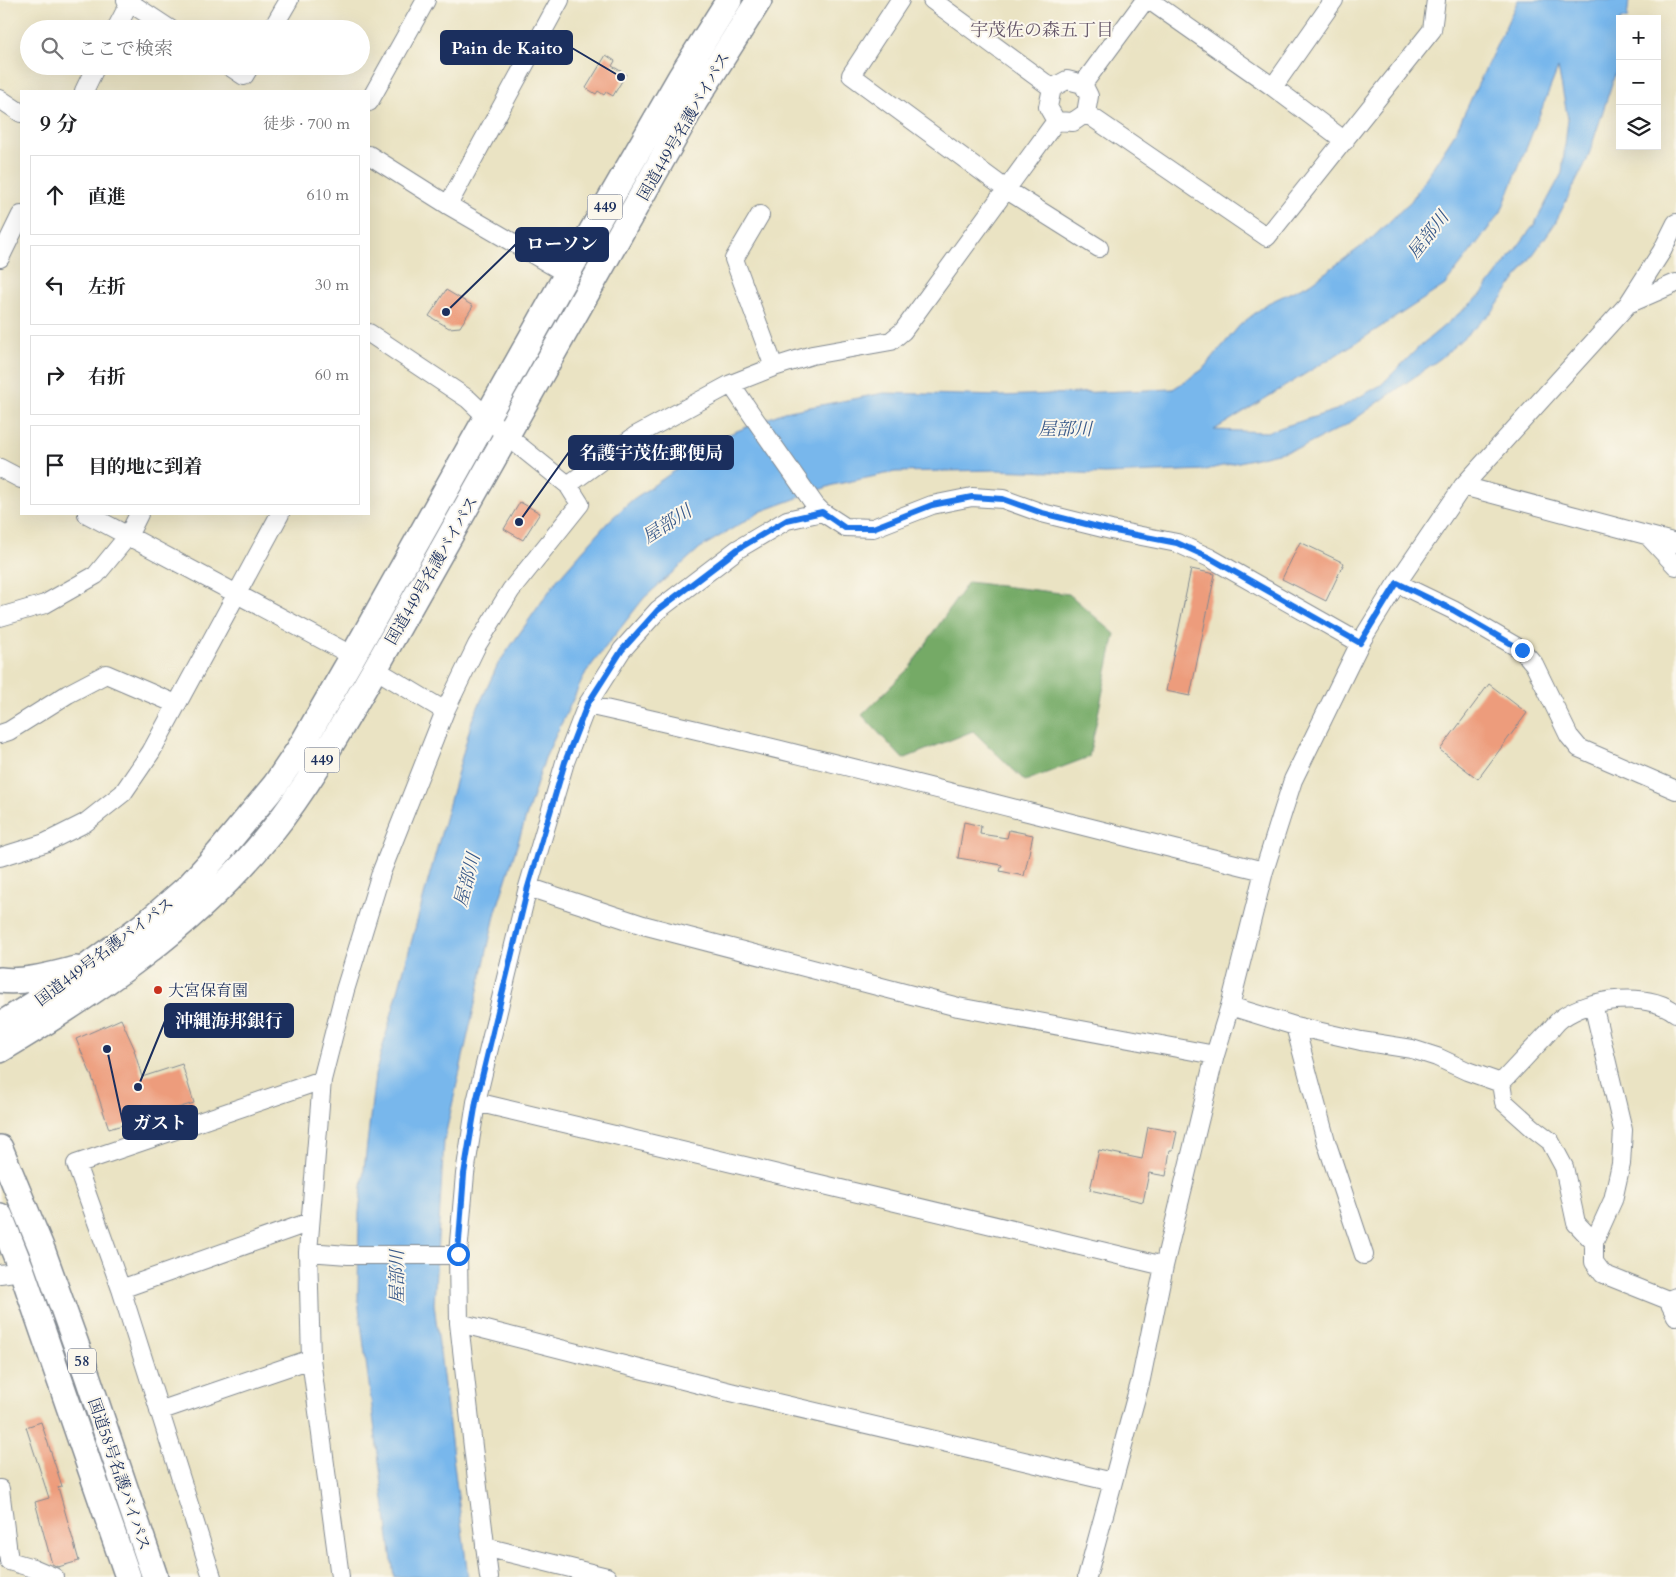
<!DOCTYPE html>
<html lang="ja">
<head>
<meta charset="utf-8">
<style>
	body { margin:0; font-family:Cardo,"Noto Serif JP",serif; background:#f6f6f6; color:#202124 }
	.controls { position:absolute; right:15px; top:15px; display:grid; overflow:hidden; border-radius:0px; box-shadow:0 5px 20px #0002 }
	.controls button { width:45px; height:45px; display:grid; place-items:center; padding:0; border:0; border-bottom:1px solid #e0e0e0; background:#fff; color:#202124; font:25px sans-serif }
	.stop { position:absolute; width:15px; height:15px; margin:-11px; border:4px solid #1a73e8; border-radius:50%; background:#fff }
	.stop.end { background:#1a73e8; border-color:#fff; box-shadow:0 1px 5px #0008 }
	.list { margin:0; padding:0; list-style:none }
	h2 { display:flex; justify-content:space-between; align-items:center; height:65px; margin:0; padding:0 20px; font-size:21px }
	h2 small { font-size:16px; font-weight:400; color:#757577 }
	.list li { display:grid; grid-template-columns:32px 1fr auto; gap:15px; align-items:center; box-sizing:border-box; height:80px; margin:0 10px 10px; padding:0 10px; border:1px solid #e0e0e0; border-radius:0px }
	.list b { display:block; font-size:19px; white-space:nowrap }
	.list em { font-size:16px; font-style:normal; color:#757577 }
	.icon { flex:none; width:28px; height:28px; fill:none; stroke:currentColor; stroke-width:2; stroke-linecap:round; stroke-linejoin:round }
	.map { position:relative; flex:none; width:1676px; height:1577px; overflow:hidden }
	.search { position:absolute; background:#fff; box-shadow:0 5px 20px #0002; left:20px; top:20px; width:350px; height:55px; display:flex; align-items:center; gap:12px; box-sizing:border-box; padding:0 18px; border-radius:28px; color:#757577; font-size:19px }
	.panel { position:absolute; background:#fff; box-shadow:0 5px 20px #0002; left:20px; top:90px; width:350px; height:425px; border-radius:0px }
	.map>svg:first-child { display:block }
	.forest { fill:#74aa66; stroke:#486c62 }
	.water { fill:#78b7ec; stroke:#4a73a5; fill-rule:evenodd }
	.building { fill:#ed9c7b }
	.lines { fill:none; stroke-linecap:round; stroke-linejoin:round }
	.minor-casing { stroke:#828990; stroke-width:20 }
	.highway-casing { stroke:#828990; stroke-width:28 }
	.minor { stroke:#fff; stroke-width:18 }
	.highway { stroke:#fff; stroke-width:25 }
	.route { stroke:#1a73e8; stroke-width:6 }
	.poi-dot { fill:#c8321e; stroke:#fbf7ec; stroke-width:2 }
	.labels { text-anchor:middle; stroke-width:4; stroke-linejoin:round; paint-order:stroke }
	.shield { fill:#fbf7ec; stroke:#5e6b89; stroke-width:1 }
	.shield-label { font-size:15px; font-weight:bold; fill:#1b2f5e }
	.street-label { font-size:16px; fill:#1b2f5e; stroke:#fbf7ec }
	.poi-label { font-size:16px; fill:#1b2f5e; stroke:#fbf7ec; text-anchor:start }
	.neighbourhood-label { font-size:18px; fill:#645568; stroke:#fbf7ec }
	.water-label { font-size:18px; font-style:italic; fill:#375889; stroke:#fbf7ec }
	.leader { fill:none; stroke:#1b2f5e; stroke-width:2 }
	.callout-dot { fill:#1b2f5e; stroke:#fbf7ec; stroke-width:2 }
	.callout { fill:#1b2f5e; stroke:#1b2f5e; stroke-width:2 }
	.callout-label { font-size:18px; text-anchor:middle; font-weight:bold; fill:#fff }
</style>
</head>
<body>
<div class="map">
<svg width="1676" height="1577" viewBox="0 0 1676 1577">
	<rect width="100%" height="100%" fill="#fbf7ec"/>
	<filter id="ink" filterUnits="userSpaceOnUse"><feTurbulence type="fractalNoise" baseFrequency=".02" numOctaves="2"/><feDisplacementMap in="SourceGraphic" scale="10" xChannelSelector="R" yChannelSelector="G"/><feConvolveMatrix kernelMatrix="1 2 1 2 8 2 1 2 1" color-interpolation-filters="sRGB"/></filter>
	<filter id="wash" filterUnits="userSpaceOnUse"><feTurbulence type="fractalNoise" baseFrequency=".0096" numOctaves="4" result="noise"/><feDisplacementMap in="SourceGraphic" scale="20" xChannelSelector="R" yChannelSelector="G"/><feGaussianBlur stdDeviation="1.12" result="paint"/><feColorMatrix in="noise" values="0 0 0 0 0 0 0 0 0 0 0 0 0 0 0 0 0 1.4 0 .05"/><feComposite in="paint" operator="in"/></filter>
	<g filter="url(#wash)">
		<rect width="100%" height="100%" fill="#eae3c3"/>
		<path class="forest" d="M968,582L1069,594L1115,634L1089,757L1025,781L973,731L903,759L862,715L910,667Z"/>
		<path class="water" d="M1518,0H1629L1627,19H1620V59L1587,160L1554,225L1493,311L1441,358L1348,424L1303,447L1205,470L1105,474L996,470L895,472L833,485L762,511L700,548L644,598L586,672L545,758L496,911L444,1141L434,1304L468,1577H394L358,1300L359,1213L375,1075L472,720L498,664L557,580L608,522L632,500L727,435L784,412L884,393L1002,396L1173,389L1202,370L1240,325L1268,303L1311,283L1369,241L1411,201L1455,133ZM1558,68L1568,119L1562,173L1534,225L1480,296L1421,345L1381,385L1336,410L1267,432L1214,430L1362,339L1445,285L1501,212Z"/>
		<g id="blocks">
			<path class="building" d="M606,55L615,61L612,66L626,74L613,96L606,92L604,95L598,91L596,94L586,88Z
				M446,290L473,306L460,327L449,328L429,316Z
				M520,502L540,513L523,540L504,529Z
				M1300,542L1344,563L1326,601L1282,579Z
				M1191,569L1215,574L1190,696L1166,691Z
				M1489,684L1527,713L1478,779L1440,750Z
				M964,822L981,826L980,834L1007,838L1009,830L1033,835L1024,876L1000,871L1002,865L958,858Z
				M121,1019L135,1050H134L142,1077L182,1064L194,1103L109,1129L92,1077L76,1039Z
				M1148,1127L1177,1132L1173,1150H1170L1166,1176L1149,1173L1143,1202L1090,1190L1099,1150L1142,1159Z
				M41,1422L62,1486L58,1487L79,1561L58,1567L52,1564L35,1502L49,1498L26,1427Z"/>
		</g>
	</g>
	<g filter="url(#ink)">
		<use href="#blocks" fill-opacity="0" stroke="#828990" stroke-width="1"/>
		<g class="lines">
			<g class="minor-casing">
				<path id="minor" d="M126,0L170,29
					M900,0L851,75L1007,190L1099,248
					M932,0L1052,88
					M1149,0L1273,87L1345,141
					M116,29L131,0
					M272,29L289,0
					M229,66L244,76L250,66
					M1067,80L1083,84L1089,96L1086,113L1073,122L1056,121L1048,107L1052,88Z
					M1083,84L1145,0
					M1273,87L1334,0
					M84,91L96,66
					M0,99L21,113
					M369,102L426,0
					M1086,113L1267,237L1432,30L1436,0
					M369,155L448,205L567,274
					M448,205L560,0
					M760,215L734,259L774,367
					M0,258L21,215
					M1628,304L1676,283
					M731,384L752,415L815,505L822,512L845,527L873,528L932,505L972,497L1003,499L1042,513L1111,530L1177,543L1210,558L1360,643
					M0,468L21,479
					M568,485L635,436L731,384L774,367L812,355L891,341L903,331L1056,121
					M1463,486L1676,543
					M87,514L353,656
					M1648,536L1676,566
					M1397,583L1453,610L1522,650L1534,664L1569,736L1579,748L1676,790
					M0,617L45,604L96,575L128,536L139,514
					M375,669L445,711
					M587,705C814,755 1038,816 1264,871
					M0,734L9,731L68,694L106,674L176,704
					M0,857L45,843L85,823L123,793L151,752L280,514
					M528,887L643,925L958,1007L1215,1055
					M1593,1004L1623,1130L1621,1164L1613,1200L1594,1242
					M1230,1006L1295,1026L1361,1041L1412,1049L1437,1057L1467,1071L1501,1083
					M1295,1026L1326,1141L1364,1255
					M1501,1083L1504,1102L1533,1128L1550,1141L1564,1167L1576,1223L1594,1242V1262L1603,1274L1668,1300L1676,1297
					M1501,1083C1516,1067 1531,1051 1546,1035C1551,1030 1556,1022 1562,1018C1590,998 1647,991 1676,1013
					M476,1102L1164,1266
					M308,1252L348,1255H447L458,1254
					M0,1274L22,1271
					M121,1289L310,1222
					M1668,1300L1676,1316
					M459,1323L730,1392L1113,1482
					M159,1411L311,1359
					M0,1489L9,1561L33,1568L54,1577
					M485,1547L607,1577
					M212,1577L121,1289L76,1164L322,1080
					M340,1577L311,1359L308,1252L322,1080L345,990L381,873L445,711L477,645L511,590L580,504L568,485L507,436L468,399L369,333
					M489,1577L473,1447L459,1323L458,1254L465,1174L476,1102L528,887L565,762L587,705L622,650L658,610L738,549L787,520L822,512
					M1087,1577L1141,1379L1164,1266L1215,1055L1230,1006L1264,871L1293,780L1360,643L1395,586L1463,486L1628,304L1662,251L1676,223"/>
			</g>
			<g class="highway-casing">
				<path id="highway" d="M0,980C25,983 52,975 76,969
					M0,1025L50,994L149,921L189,886L218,854L275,785L300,748L353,656L567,274L680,78L729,0
					M0,1050C99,991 195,926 269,835C310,784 342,726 375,669L695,101L759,0
					M0,1148L43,1252L87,1375L155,1577
					M0,1216L22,1271L128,1577"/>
			</g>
			<use href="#minor" class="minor"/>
			<use href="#highway" class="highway"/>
		</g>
	</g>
	<g class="lines" filter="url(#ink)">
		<path class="route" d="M458,1254L464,1174L476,1102L528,887L565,762L587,705L622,650L658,610L738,549L787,520L822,512L845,528H873L932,505L972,497L1003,499L1042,513L1110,530L1177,543L1210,558L1360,643L1397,583L1453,610L1522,650"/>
	</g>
	<circle class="poi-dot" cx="158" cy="990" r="5"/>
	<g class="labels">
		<g class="shield">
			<rect x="587.5" y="194.5" width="35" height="25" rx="4"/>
			<rect x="304.5" y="747.5" width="35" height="25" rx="4"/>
			<rect x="68" y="1348.5" width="28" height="25" rx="4"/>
		</g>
		<g class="shield-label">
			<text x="605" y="212">449</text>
			<text x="322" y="765">449</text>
			<text x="82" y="1366">58</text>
		</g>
		<g class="street-label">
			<text transform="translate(683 126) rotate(-60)" y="6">国道449号名護バイパス</text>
			<text transform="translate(431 570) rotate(-60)" y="6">国道449号名護バイパス</text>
			<text transform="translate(104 951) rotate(-37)" y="6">国道449号名護バイパス</text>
			<text transform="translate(120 1474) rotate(71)" y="6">国道58号名護バイパス</text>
		</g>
		<g class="poi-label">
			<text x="168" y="996">大宮保育園</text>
		</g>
		<g class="neighbourhood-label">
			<text x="1042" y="36">宇茂佐の森五丁目</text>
		</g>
		<g class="water-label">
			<text transform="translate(1428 235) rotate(-52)" y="6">屋部川</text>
			<text x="1065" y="435">屋部川</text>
			<text transform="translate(667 524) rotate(-33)" y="6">屋部川</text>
			<text transform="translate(467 880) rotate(-75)" y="6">屋部川</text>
			<text transform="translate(397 1277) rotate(-90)" y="6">屋部川</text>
		</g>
	</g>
	<path class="leader" d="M621 77L572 48M446 312L516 244M519 522L569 452M138 1087L165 1021M107 1049L123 1123"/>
	<g class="callout-dot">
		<circle cx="621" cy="77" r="5"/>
		<circle cx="446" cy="312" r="5"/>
		<circle cx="519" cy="522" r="5"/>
		<circle cx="138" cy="1087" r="5"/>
		<circle cx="107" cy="1049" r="5"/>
	</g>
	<g class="callout">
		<rect x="441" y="31" width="131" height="33" rx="5"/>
		<rect x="516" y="228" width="92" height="33" rx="5"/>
		<rect x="569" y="436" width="164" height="33" rx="5"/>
		<rect x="165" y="1004" width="128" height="33" rx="5"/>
		<rect x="123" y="1106" width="74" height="33" rx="5"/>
	</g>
	<g class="callout-label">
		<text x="507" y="54">Pain de Kaito</text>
		<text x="562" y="250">ローソン</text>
		<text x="651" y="459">名護宇茂佐郵便局</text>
		<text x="229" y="1027">沖縄海邦銀行</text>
		<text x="160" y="1129">ガスト</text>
	</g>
</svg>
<div class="controls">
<button>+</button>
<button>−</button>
<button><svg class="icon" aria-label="layers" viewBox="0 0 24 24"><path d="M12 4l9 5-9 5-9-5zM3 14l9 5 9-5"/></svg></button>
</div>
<div class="stop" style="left:458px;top:1254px"></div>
<div class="stop end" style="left:1522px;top:650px"></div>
<div class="search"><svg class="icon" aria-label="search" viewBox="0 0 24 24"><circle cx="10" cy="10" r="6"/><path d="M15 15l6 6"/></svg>ここで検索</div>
<section class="panel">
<h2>9 分<small>徒歩 · 700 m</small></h2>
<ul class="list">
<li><svg class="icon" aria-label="ahead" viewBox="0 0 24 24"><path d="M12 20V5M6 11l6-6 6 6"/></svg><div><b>直進</b></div><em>610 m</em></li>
<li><svg class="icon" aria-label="left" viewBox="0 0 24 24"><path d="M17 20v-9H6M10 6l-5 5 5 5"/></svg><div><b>左折</b></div><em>30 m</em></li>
<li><svg class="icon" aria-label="right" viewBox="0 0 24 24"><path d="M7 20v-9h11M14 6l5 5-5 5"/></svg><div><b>右折</b></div><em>60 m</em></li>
<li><svg class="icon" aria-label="arrive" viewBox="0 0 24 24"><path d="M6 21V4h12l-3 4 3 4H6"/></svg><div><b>目的地に到着</b></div></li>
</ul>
</section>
</div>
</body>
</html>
